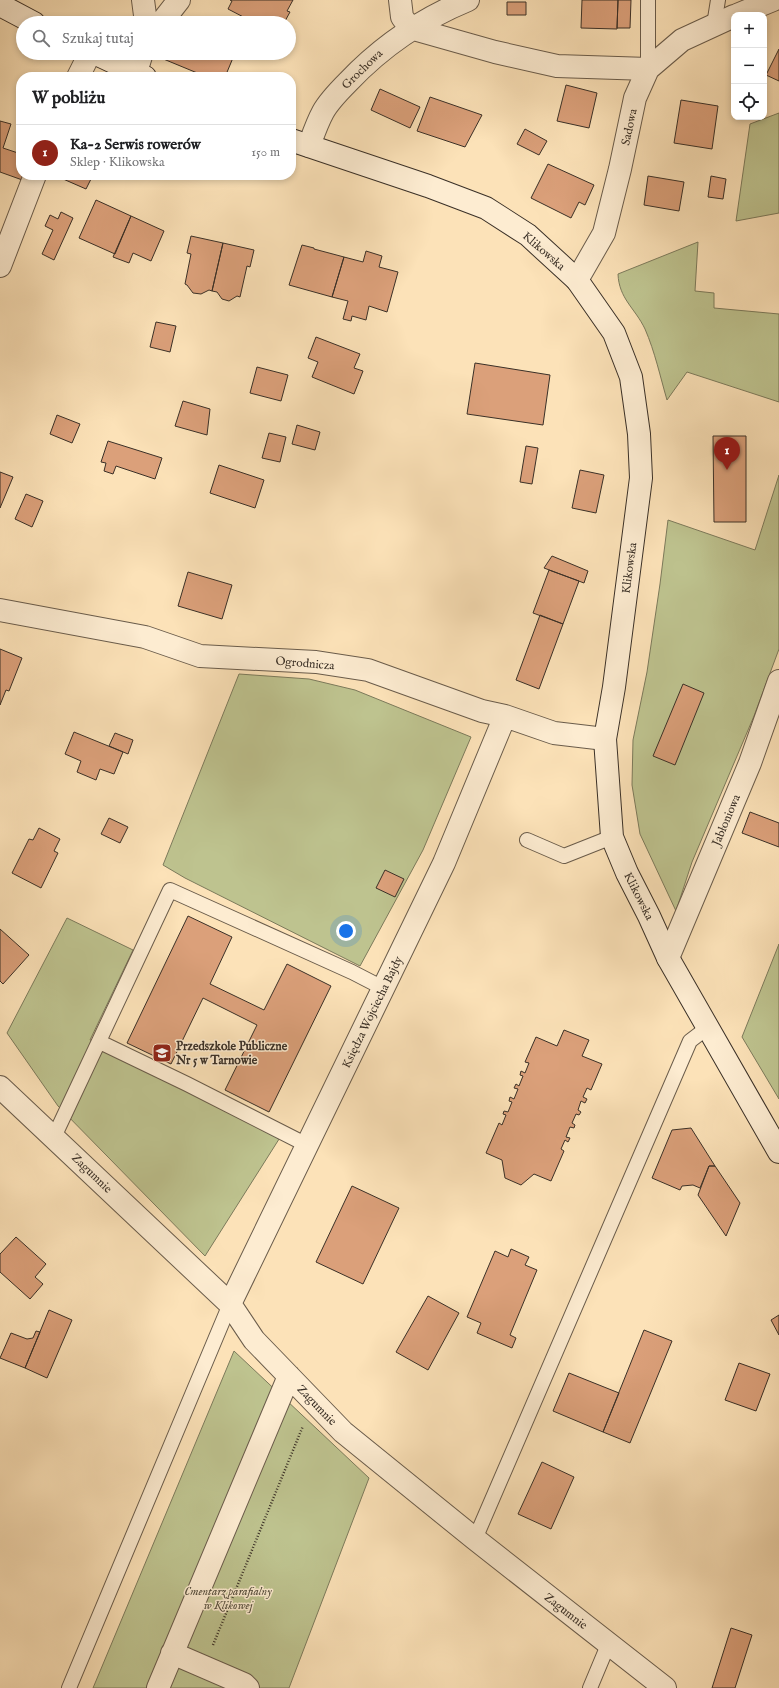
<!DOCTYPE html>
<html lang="pl">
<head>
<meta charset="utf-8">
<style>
	body { margin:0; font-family:"IM FELL English",serif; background:#f2f2f2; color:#202124 }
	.controls { position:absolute; right:12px; top:12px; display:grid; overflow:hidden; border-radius:8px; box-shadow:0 2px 6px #0003 }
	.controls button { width:36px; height:36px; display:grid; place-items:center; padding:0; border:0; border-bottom:1px solid #e0e0e0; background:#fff; color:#202124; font:20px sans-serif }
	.you { position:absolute; left:346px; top:931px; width:14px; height:14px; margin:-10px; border:3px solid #fff; border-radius:50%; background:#1a73e8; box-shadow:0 0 0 6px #1a73e833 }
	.badge { display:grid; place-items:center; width:26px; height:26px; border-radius:50%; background:#8f2418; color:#fff; font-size:13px; font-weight:700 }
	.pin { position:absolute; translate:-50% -33px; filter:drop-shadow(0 1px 2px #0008) }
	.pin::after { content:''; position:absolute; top:21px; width:14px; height:12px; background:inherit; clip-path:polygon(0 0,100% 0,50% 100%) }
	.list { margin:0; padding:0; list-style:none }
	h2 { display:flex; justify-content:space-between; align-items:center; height:52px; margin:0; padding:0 16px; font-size:17px }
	h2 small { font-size:13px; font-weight:400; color:#757577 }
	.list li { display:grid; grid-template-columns:26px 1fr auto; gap:12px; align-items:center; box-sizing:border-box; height:56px; padding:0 16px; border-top:1px solid #e0e0e0 }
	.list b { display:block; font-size:15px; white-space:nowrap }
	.list p { margin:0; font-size:13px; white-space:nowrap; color:#757577 }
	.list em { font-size:13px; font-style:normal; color:#757577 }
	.icon { flex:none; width:22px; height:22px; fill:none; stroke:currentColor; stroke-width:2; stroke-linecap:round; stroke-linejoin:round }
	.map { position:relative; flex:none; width:779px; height:1688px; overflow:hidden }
	.search { position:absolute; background:#fff; box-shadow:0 2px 6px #0003; left:16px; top:16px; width:280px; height:44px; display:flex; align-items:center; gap:10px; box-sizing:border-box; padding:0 14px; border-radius:22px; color:#757577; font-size:15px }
	.panel { position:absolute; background:#fff; box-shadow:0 2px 6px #0003; left:16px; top:72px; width:280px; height:108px; border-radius:16px }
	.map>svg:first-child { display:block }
	.green { fill:#bec38f; stroke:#7c7a5b }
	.building { fill:#dba07a; stroke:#3a3027 }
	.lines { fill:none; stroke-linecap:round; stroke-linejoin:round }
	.lane-casing { stroke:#6a5c4b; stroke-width:16 }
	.street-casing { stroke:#6a5c4b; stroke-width:24 }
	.secondary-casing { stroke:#3a3027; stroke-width:24 }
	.path { stroke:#3a3027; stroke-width:2.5; stroke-dasharray:1 2; stroke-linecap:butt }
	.lane { stroke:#fdecd1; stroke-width:14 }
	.street { stroke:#fdecd1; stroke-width:22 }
	.secondary { stroke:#fdecd1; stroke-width:22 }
	.labels { text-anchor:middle; stroke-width:3; stroke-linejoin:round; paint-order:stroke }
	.street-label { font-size:12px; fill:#3a3027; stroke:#fdecd1 }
	.poi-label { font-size:12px; font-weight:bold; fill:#3a3027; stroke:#fdecd1; text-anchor:start }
	.park-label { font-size:12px; font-style:italic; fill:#544d3c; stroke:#fdecd1 }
</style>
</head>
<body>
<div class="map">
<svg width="779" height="1688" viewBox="0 0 779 1688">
	<rect width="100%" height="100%" fill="#fce2b8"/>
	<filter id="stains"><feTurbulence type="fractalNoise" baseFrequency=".005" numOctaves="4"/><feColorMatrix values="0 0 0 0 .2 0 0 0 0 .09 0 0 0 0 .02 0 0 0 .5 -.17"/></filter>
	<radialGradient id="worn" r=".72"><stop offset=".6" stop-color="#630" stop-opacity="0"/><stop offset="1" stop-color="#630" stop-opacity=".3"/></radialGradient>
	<path class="green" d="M779,113V213L736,221L750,124Z
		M698,242L695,291L714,293V308L779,314V402L687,372L667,400C660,376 655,352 645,329C635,308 619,299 618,274Z
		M779,475V649L754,716L692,862L676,911L640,834L632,785L633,740L647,672L660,584L668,520L755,550Z
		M239,674L309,679L355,690L471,737L423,850L360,966L185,878L163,865Z
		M67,918L133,950L90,1040L281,1136L205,1256L58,1106L7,1033Z
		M779,944V1099L742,1037Z
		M234,1351L369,1478L289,1688H93Z"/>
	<path class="building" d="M230,0H293L287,11L290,12L284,23H255L228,9L232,1Z
		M582,0H618L617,29L581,28Z
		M618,0H631L630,28H617Z
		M507,2H526V15H507Z
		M779,49V81L766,75Z
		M163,53H235L225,77H207L161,58Z
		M566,85L597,93L589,128L557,121Z
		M380,89L420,107L410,128L371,110Z
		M430,97L482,115L465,147L417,131Z
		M681,100L718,106L712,149L674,143Z
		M0,121L11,124L3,148L21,154V175H31L28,182L0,172Z
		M525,129L547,141L539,155L517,144Z
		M548,164L594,185L585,205L579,202L571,218L531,198Z
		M54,175H93L86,189Z
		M648,176L684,182L679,211L644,205Z
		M711,176L726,179L723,199L708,197Z
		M96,200L131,216L115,254L79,238Z
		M61,212L73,218L54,260L42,254L53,230L45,226L50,215L58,219Z
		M131,216L164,231L151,261L133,253L129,263L113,257Z
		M191,236L223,243L212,291L209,290L201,294L193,293L187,285L185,284L191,254L187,253Z
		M223,243L254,250L250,267L247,266L240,297L237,296L229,301L222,299L217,292L212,291Z
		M302,245L314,248V249L344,257L332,297L289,285Z
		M366,251L382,256L379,267L398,272L387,312L369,306L366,320L352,316L351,321L343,319L348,301L332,297L344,257L363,262Z
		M156,322L176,326L170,352L150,347Z
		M316,337L360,354L354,368L363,371L354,394L312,377L318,362L308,358Z
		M475,363L550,375L543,425L467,414Z
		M257,367L288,375L281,401L250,393Z
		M183,401L210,409L207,435L175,426Z
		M57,415L80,424L72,443L50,434Z
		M297,425L320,432L315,450L292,444Z
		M269,433L286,437L280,462L262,458Z
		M713,436H746V522H714Z
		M108,441L162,458L155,479L116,466L113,474L104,471L106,463L101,462Z
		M526,446L538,448L532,484L520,482Z
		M219,465L264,480L255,508L210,493Z
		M580,470L604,475L596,513L572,508Z
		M0,472L13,477L0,508Z
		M26,494L43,501L32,527L15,519Z
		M552,556L588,571L584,583L544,568Z
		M549,570L579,581L563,624L533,613Z
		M188,572L232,585L222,619L178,606Z
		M540,615L563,624L539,689L516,680Z
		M0,649L22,658L9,691L6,690L0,705Z
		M683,684L704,693L675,765L653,756Z
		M74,732L123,752L114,774L100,769L96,780L77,772L81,761L65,754Z
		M115,733L133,740L128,754L109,746Z
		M750,812L779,823V847L742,833Z
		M109,818L128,827L120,843L101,834Z
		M39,828L60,839L54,851L58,853L41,888L12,873L29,839L33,840Z
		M385,870L404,879L395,897L376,888Z
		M188,916L232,937L210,984L264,1010L287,964L331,986L269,1112L225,1090L257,1025L203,998L171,1064L127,1043Z
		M0,929L29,955L3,984L0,981Z
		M564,1030L589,1040L582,1056L602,1064L591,1090L587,1088L583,1097L587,1099L585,1103L581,1101L578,1110L581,1112L579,1115L576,1114L572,1123L575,1125L574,1128L570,1127L566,1137L570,1138L568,1142L565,1140L561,1149L564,1151L551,1181L534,1174L521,1185L505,1178L502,1160L486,1153L499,1123L502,1125L506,1115L503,1114L504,1111L508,1112L512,1102L509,1101L510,1097L514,1099L518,1089L514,1088L516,1084L519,1086L523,1076L520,1075L521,1071L525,1073L529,1063L525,1062L536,1037L557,1046Z
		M691,1128L715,1166H709L700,1188L693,1185L682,1186L680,1190L652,1178L672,1130Z
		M709,1166H715L740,1203L726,1236L698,1195Z
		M352,1186L399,1208L363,1284L316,1262Z
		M16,1237L46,1264L35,1277L43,1284L30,1299L0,1272V1254Z
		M511,1249L529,1257L525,1265L537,1270L510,1335L516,1338L512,1348L477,1333L481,1323L467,1317L495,1251L508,1257Z
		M428,1296L459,1313L428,1370L396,1352Z
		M49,1310L72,1320L47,1378L25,1368Z
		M779,1315V1335L771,1320Z
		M644,1330L672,1341L630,1443L603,1432Z
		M36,1331L40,1332L25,1368L0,1358L11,1333L27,1339L33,1338Z
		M739,1363L770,1374L756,1411L725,1400Z
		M569,1373L619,1393L603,1432L553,1411Z
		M542,1462L574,1477L551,1529L518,1514Z
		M731,1628L752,1635L735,1688H712Z"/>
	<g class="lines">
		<g class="lane-casing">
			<path id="lane" d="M714,25L718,0
				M648,69V0
				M527,840L564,856L612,837
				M106,1045L187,1084L307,1145
				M54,1137L170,890L352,972L383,988
				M475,1539L690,1041L707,1028
				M69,1688L230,1304
				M590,1688L608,1645"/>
		</g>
		<g class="street-casing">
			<path id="street" d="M143,0L146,23
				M400,0L402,17L410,28
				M737,15L773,0
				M161,23L179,0
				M410,28L495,52L557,66L648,69
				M136,72L142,53
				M78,77L90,53
				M309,146C313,135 317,123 323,112C329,101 339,91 348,82C382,46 422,19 468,0
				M0,266L35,175
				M577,280L604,233L620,169L635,98L648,69L682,40L734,16
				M0,610L145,637L200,656L316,662L368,670L482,711L505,716L554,733L605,739
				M668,958L750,763L779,681
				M0,1087L230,1304L254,1340L343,1432L475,1539L665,1688
				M230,1304L444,863L505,716
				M172,1653L244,1684L248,1688
				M158,1688L289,1376"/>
		</g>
		<g class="secondary-casing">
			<path id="secondary" d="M0,5L34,23
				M94,53L145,77
				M291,140L428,186L486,208L528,235L577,280L614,333L631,377L639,434L641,478L614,687L605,739L612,837L627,873L649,916L668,958L779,1152"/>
		</g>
		<path class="path" d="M213,1645L303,1426"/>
		<use href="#lane" class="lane"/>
		<use href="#street" class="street"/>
		<use href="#secondary" class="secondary"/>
	</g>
	<defs>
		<g id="school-square" transform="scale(1)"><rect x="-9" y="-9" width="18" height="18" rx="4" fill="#8f2418" stroke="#fdecd1"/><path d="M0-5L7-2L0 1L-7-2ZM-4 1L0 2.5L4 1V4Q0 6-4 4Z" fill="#fff"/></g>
	</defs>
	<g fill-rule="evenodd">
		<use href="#school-square" x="162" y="1053"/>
	</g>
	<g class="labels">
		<g class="street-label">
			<text transform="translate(362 69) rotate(-44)" y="4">Grochowa</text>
			<text transform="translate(629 127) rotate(-78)" y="4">Sadowa</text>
			<text transform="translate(544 251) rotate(41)" y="4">Klikowska</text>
			<text transform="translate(629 568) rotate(-82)" y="4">Klikowska</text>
			<text transform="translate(305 663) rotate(5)" y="4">Ogrodnicza</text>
			<text transform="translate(726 820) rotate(-67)" y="4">Jabłoniowa</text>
			<text transform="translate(639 896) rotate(63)" y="4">Klikowska</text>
			<text transform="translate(372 1012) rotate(-64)" y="4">Księdza Wojciecha Bajdy</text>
			<text transform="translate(92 1173) rotate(44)" y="4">Zagumnie</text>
			<text transform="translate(317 1405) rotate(46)" y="4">Zagumnie</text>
			<text transform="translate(566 1611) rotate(38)" y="4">Zagumnie</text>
		</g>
		<g class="poi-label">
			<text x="176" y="1050">Przedszkole Publiczne<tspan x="176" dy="14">Nr 5 w Tarnowie</tspan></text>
		</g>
		<g class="park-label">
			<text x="228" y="1595">Cmentarz parafialny<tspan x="228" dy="14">w Klikowej</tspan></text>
		</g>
	</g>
	<rect width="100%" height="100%" filter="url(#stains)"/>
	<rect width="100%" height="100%" fill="url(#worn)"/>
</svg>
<div class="controls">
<button>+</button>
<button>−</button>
<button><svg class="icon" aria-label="locate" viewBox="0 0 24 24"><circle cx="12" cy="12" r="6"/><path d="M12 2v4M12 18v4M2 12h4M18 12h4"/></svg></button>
</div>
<div class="you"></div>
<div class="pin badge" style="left:727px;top:470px">1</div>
<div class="search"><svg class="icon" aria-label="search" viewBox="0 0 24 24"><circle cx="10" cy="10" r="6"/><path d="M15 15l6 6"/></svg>Szukaj tutaj</div>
<section class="panel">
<h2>W pobliżu<small></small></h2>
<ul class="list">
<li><span class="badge">1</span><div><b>Ka-2 Serwis rowerów</b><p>Sklep · Klikowska</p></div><em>150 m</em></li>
</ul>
</section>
</div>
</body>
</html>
